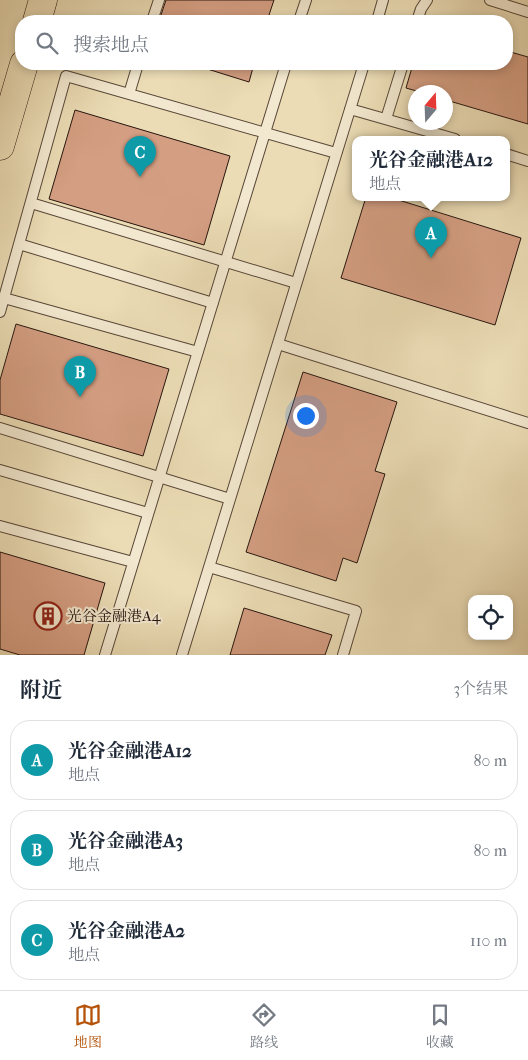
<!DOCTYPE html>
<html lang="zh">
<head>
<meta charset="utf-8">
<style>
	body { margin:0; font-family:"IM FELL French Canon","Noto Serif SC",serif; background:#f6f6f7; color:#1f2937 }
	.controls { position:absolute; right:15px; bottom:15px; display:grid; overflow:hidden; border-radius:10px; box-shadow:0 2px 8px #0003 }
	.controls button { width:45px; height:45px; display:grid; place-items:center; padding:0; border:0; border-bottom:1px solid #e0e1e3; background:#fff; color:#1f2937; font:25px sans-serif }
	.compass { position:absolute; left:408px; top:85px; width:45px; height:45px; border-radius:50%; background:#fff; box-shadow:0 2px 8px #0003; rotate:19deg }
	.you { position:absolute; left:305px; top:415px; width:18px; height:18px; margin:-12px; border:4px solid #fff; border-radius:50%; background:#1a73e8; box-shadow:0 0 0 8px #1a73e833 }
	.badge { display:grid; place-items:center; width:32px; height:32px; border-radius:50%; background:#b45309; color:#fff; font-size:16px; font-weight:700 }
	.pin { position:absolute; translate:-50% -41px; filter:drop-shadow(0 1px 2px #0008) }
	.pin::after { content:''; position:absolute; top:26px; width:18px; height:15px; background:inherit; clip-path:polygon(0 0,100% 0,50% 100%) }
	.popup { position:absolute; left:352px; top:136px; width:158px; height:65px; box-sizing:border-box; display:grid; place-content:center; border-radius:10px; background:#fff; filter:drop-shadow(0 1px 4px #0005); font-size:16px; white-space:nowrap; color:#747a83 }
	.popup b { font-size:19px; color:#1f2937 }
	.popup::after { content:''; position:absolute; left:50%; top:100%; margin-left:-10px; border:10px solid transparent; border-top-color:#fff }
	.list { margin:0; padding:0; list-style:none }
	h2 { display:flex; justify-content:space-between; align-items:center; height:65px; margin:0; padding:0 20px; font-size:21px }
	h2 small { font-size:16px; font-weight:400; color:#747a83 }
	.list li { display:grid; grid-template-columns:32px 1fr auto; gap:15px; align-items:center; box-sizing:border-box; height:80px; margin:0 10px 10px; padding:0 10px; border:1px solid #e0e1e3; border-radius:20px }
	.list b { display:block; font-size:19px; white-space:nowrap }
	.list p { margin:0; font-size:16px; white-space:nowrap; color:#747a83 }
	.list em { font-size:16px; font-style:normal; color:#747a83 }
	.icon { flex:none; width:28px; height:28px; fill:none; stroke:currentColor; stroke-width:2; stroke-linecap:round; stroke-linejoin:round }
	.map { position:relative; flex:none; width:528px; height:655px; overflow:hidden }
	.search { position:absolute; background:#fff; box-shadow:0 2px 8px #0003; left:15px; right:15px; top:15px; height:55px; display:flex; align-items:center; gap:12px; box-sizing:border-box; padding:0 18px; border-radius:20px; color:#747a83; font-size:19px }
	.sheet { height:335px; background:#fff }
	nav { display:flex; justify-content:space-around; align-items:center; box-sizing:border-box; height:70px; border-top:1px solid #e0e1e3; background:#fff; font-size:14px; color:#747a83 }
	nav a { display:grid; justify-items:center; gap:2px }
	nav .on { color:#b45309 }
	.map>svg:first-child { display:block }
	.building { fill:#d49e82; stroke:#27150e }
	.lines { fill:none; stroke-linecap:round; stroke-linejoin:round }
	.lane-casing { stroke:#584738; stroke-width:12 }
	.highway-casing { stroke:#27150e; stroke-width:29 }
	.lane { stroke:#f2e8cf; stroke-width:10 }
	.highway { stroke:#ebdcb5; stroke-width:28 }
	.labels { text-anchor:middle; stroke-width:4; stroke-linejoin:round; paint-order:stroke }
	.poi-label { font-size:15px; fill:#27150e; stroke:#f2e8cf; text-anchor:start }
</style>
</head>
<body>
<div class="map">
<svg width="528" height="655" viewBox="0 0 528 655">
	<rect width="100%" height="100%" fill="#ebdcb5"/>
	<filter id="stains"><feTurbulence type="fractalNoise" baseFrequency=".004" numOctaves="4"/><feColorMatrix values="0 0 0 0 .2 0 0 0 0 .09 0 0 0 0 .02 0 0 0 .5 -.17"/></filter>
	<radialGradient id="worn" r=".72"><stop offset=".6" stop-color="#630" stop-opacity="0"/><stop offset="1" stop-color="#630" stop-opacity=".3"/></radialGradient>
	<path class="building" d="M166,0H274L267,21H159Z
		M507,51L528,57V124L446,100V92H420L406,88L413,64H507Z
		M202,64H254L249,82L201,67Z
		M75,110L230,156L204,245L49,199Z
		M366,197H389L521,238L495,325L341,278Z
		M16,324L169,369L143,456L0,414V380Z
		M303,372L397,402L375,471L385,474L357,563L343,558L336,581L246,552Z
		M0,552L105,583L84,655H20L0,649Z
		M244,608L332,635L325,655H230Z"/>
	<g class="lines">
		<g class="lane-casing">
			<path id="lane" d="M490,0L528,12
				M152,21L159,0
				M299,21L306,0
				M377,21L383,0
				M417,21L421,9L427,0
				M129,94L138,64
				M350,109L455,139
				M386,119L403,64
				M506,154L528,161
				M31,203L296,283
				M19,244L213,303
				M4,298L198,352
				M0,312L66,76L336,153
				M278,344L528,423
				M0,428L230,499
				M0,470L148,513
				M0,526L133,562
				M209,567L356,611L343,655
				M105,655L286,64
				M182,655L364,64"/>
		</g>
		<g class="highway-casing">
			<path id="highway" d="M37,21L43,0
				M0,146L24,64"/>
		</g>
		<use href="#lane" class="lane"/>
		<use href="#highway" class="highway"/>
	</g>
	<defs>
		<g id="building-ring" transform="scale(1.4375)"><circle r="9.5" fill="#f2e8cf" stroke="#8f2418" stroke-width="1.5"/><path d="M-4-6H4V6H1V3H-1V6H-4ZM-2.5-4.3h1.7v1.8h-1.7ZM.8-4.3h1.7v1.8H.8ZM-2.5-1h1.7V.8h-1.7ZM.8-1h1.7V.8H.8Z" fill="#8f2418"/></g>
	</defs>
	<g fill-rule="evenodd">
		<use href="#building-ring" x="48" y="616"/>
	</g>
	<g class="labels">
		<g class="poi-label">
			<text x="67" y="621">光谷金融港A4</text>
		</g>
	</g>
	<rect width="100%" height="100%" filter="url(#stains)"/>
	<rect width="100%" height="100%" fill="url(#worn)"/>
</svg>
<div class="controls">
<button><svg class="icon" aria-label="locate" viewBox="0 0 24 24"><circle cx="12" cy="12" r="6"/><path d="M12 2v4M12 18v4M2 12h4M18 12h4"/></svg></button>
</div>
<svg class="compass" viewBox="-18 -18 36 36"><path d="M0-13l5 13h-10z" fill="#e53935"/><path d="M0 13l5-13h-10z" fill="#747a83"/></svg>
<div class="you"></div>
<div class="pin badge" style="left:431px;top:258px;background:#0f9aa8">A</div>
<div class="popup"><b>光谷金融港A12</b>地点</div>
<div class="pin badge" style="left:80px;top:397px;background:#0f9aa8">B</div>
<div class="pin badge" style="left:140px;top:177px;background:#0f9aa8">C</div>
<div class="search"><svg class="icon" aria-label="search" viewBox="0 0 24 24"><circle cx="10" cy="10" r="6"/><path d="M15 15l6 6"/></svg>搜索地点</div>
</div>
<section class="sheet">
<h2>附近<small>3个结果</small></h2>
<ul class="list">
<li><span class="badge" style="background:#0f9aa8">A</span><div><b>光谷金融港A12</b><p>地点</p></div><em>80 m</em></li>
<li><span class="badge" style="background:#0f9aa8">B</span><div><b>光谷金融港A3</b><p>地点</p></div><em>80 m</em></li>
<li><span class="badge" style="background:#0f9aa8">C</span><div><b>光谷金融港A2</b><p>地点</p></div><em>110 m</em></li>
</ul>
</section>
<nav>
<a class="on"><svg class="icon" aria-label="map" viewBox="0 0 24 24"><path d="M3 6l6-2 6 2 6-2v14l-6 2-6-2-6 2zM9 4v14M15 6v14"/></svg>地图</a>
<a><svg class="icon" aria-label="directions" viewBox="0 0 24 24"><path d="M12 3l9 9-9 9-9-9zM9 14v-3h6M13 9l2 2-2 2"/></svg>路线</a>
<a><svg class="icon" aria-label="saved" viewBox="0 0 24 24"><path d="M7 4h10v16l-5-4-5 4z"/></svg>收藏</a>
</nav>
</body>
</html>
